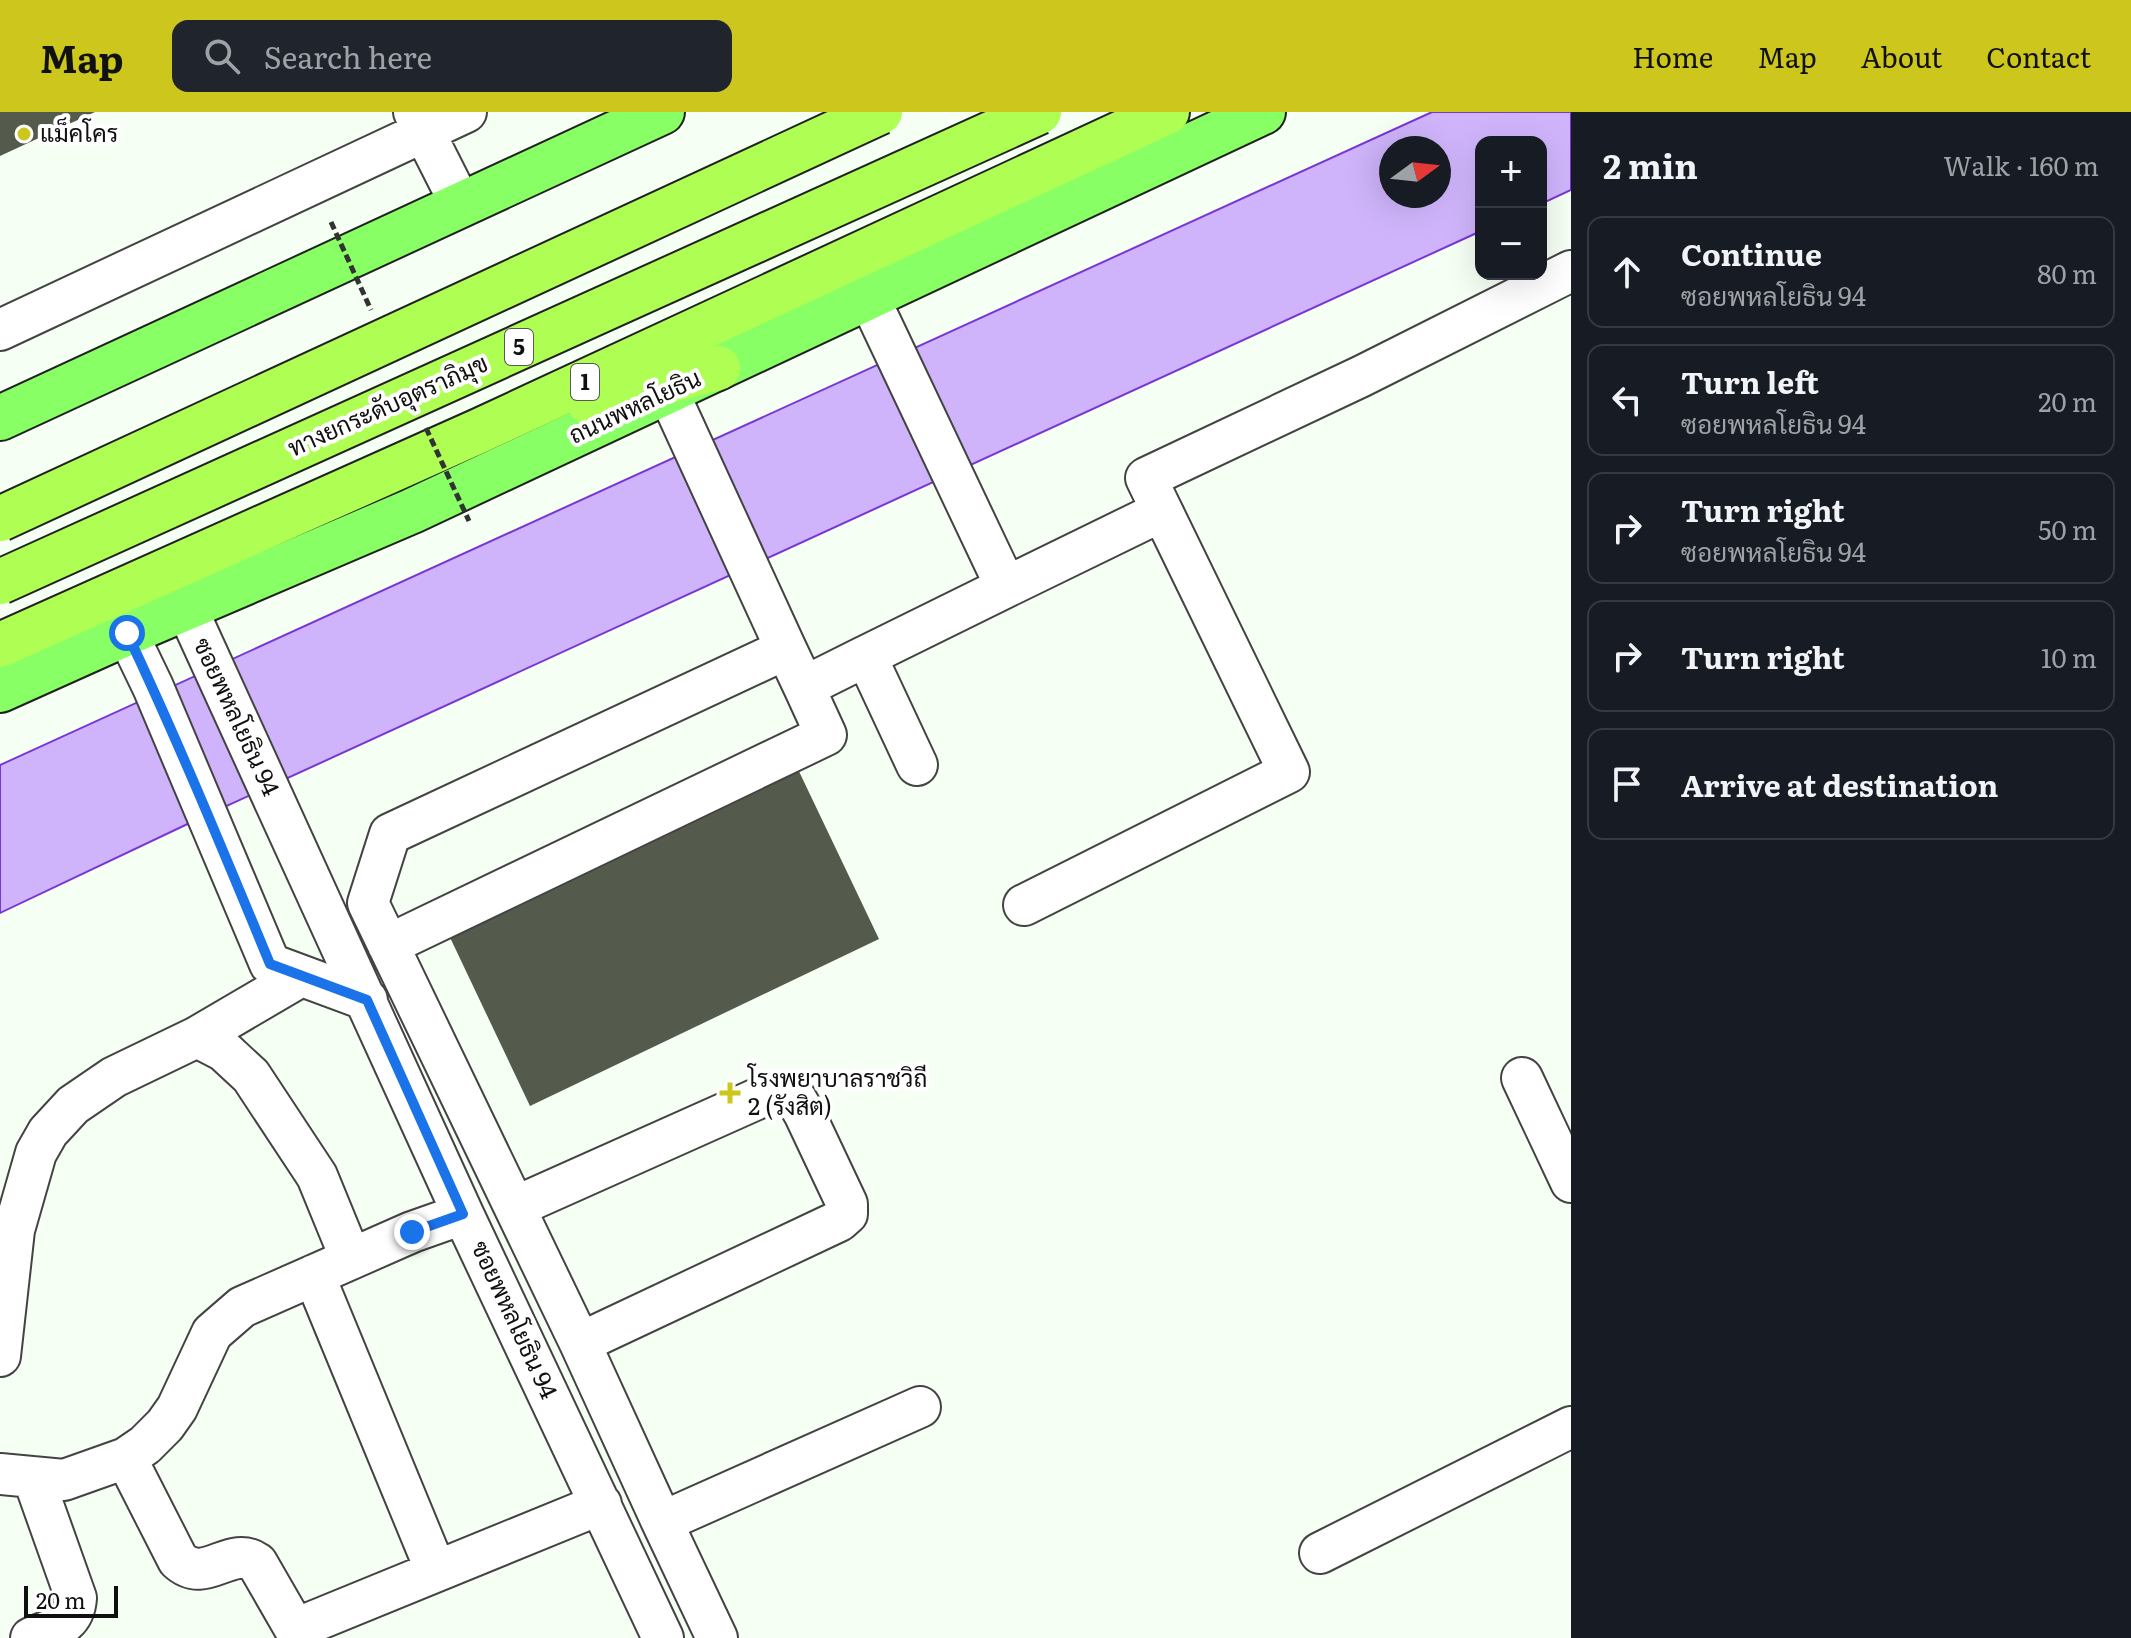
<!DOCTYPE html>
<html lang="en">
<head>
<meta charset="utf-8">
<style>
	body { margin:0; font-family:Literata,Sarabun,serif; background:#20242c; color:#f1f3f6 }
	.controls { position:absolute; right:24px; top:24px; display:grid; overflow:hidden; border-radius:16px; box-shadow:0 8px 32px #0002 }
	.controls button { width:72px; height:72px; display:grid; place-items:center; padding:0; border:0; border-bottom:2px solid #363941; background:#171b24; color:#f1f3f6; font:40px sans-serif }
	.compass { position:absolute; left:1379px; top:24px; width:72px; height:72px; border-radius:50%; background:#171b24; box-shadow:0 8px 32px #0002; rotate:75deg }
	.scale { position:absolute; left:24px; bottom:20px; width:94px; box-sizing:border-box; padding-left:8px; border:4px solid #101010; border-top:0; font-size:22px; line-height:28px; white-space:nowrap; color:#101010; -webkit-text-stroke:6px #fff; paint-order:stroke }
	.stop { position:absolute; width:24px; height:24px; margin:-18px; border:6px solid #1a73e8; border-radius:50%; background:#fff }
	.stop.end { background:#1a73e8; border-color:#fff; box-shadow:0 2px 8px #0008 }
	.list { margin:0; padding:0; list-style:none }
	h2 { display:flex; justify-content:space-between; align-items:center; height:104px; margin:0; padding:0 32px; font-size:34px }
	h2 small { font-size:26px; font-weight:400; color:#9ea1a6 }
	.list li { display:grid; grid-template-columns:52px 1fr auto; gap:24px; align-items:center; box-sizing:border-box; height:112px; margin:0 16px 16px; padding:0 16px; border:2px solid #363941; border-radius:16px }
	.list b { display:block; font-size:30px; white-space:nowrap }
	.list p { margin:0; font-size:26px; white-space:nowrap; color:#9ea1a6 }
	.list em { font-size:26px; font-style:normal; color:#9ea1a6 }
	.icon { flex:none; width:44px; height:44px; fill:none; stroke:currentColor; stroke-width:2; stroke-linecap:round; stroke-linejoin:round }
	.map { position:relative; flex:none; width:1571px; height:1526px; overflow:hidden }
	header { display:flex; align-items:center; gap:48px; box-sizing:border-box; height:112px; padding:0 40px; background:#ccc61d; color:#111 }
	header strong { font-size:38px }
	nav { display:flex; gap:44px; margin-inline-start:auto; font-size:28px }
	.search { width:560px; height:72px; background:#20242c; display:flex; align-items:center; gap:20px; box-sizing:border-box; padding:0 28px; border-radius:16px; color:#9ea1a6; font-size:30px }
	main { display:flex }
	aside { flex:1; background:#171b24 }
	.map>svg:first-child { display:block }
	.water { fill:#cfb4fb; stroke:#7836d7; stroke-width:2; fill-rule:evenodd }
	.building { fill:#545a4c }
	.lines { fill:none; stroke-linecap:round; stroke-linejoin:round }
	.minor-casing { stroke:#434343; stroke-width:44 }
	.major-casing { stroke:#212121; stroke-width:48 }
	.highway-casing { stroke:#212121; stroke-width:48 }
	.minor { stroke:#fff; stroke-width:40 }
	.major { stroke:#88ff64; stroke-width:44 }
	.highway { stroke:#aefe53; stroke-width:44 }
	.highway-bridge-casing { stroke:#212121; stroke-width:48; stroke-linecap:butt }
	.path-bridge { stroke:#323232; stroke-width:5; stroke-dasharray:8 4; stroke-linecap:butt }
	.highway-bridge { stroke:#aefe53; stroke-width:44 }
	.route { stroke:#1a73e8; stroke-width:10 }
	.poi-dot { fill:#ccc61d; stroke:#fff; stroke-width:3 }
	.labels { text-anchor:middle; stroke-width:8; stroke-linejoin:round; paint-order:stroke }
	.shield { fill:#fff; stroke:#585858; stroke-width:2 }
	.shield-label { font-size:22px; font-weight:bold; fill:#101010 }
	.poi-label { font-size:24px; fill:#101010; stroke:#fff; text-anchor:start }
	.street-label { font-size:24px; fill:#101010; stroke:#fff }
</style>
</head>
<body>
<header>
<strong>Map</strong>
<div class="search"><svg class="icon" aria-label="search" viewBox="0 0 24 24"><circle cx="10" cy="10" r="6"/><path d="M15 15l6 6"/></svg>Search here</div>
<nav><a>Home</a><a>Map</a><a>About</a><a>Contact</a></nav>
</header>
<main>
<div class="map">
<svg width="1571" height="1526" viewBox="0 0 1571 1526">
	<rect width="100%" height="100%" fill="#f6fff4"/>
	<path class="water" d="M1432,0H1571V78L1541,92V30H1481V119L196,708L0,801V653ZM1391,36H1439V84H1391Z"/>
	<path class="building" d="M0,0H95L0,44Z
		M795,651L879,827L530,994L446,817Z"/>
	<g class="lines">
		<g class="minor-casing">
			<path id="minor" d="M414,0L461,93
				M869,186L1006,475L1162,399L1146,366L1362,264L1571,159
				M0,218L466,0
				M668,280L786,537
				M186,495L463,1102L663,1526
				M127,521L153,575L270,852L367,888
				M866,544L804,575L786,537L390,722L368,791L580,1231L662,1410L920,1295
				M917,653L866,544L1006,475
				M1024,793L1289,660L1162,399
				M388,833L826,623L804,575
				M197,925L301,864
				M1522,966L1571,1070
				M515,1095L759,986L784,980L796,987L805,1003L847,1092V1102L839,1109L580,1231
				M314,1163L436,1459
				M0,1244L14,1118L36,1041L48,1020L73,993L114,965L197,925L224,939L251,964L317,1064L351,1147
				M126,1346L178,1448C206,1474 230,1432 257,1451L295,1517L601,1392
				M0,1362L64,1368L126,1346L145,1333L165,1313L177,1296L212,1221L242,1195L412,1120L463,1102
				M662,1410L717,1526
				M1320,1441L1571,1315
				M31,1526C54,1516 74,1514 76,1486L33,1365"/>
		</g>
		<g class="major-casing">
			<path id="major" d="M0,306L662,0
				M0,578L127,521L412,399L1263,0"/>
		</g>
		<g class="highway-casing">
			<path id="highway" d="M589,290L718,256
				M0,533L479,319L1167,0"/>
		</g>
		<use href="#minor" class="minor"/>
		<use href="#major" class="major"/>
		<use href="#highway" class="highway"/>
		<g class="highway-bridge-casing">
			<path id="highway-bridge" d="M0,407L880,0
				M0,470L1039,0"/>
		</g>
		<path class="path-bridge" d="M331,110L371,198
			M426,316L469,409"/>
		<use href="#highway-bridge" class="highway-bridge"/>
	</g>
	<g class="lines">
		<path class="route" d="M127,521C178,629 224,741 270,852L367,888L463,1102L412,1120"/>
	</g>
	<g class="poi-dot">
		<circle cx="24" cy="22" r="8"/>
		<path d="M726 969h8v8h8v8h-8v8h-8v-8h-8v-8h8z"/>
	</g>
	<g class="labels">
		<g class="shield">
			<rect x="505" y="217" width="28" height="36" rx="6"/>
			<rect x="571" y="252" width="28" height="36" rx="6"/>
		</g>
		<g class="shield-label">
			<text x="519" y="243">5</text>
			<text x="585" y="278">1</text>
		</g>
		<g class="poi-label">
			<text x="40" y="30">แม็คโคร</text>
			<text x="748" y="975">โรงพยาบาลราชวิถี<tspan x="748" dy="28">2 (รังสิต)</tspan></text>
		</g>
		<g class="street-label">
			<text transform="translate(388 294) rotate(-24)" y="8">ทางยกระดับอุตราภิมุข</text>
			<text transform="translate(635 295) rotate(-25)" y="8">ถนนพหลโยธิน</text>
			<text transform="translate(236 605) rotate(65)" y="8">ซอยพหลโยธิน 94</text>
			<text transform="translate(514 1208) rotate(65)" y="8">ซอยพหลโยธิน 94</text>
		</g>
	</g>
</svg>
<div class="controls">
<button>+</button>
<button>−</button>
</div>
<svg class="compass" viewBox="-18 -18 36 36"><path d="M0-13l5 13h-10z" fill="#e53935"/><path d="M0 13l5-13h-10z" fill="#9ea1a6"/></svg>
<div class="scale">20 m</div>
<div class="stop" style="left:127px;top:521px"></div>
<div class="stop end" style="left:412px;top:1120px"></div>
</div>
<aside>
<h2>2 min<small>Walk · 160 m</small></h2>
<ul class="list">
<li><svg class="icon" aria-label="ahead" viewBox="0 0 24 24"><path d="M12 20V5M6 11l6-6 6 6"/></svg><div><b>Continue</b><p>ซอยพหลโยธิน 94</p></div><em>80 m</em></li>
<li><svg class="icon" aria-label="left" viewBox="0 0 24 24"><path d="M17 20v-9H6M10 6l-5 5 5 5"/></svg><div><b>Turn left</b><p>ซอยพหลโยธิน 94</p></div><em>20 m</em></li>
<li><svg class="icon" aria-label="right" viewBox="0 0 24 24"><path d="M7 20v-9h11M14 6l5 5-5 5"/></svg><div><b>Turn right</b><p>ซอยพหลโยธิน 94</p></div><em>50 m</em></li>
<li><svg class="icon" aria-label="right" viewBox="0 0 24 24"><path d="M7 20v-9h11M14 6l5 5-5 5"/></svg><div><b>Turn right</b></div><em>10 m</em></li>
<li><svg class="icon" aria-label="arrive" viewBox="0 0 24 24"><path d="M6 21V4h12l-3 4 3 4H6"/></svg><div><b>Arrive at destination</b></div></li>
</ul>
</aside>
</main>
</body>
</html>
